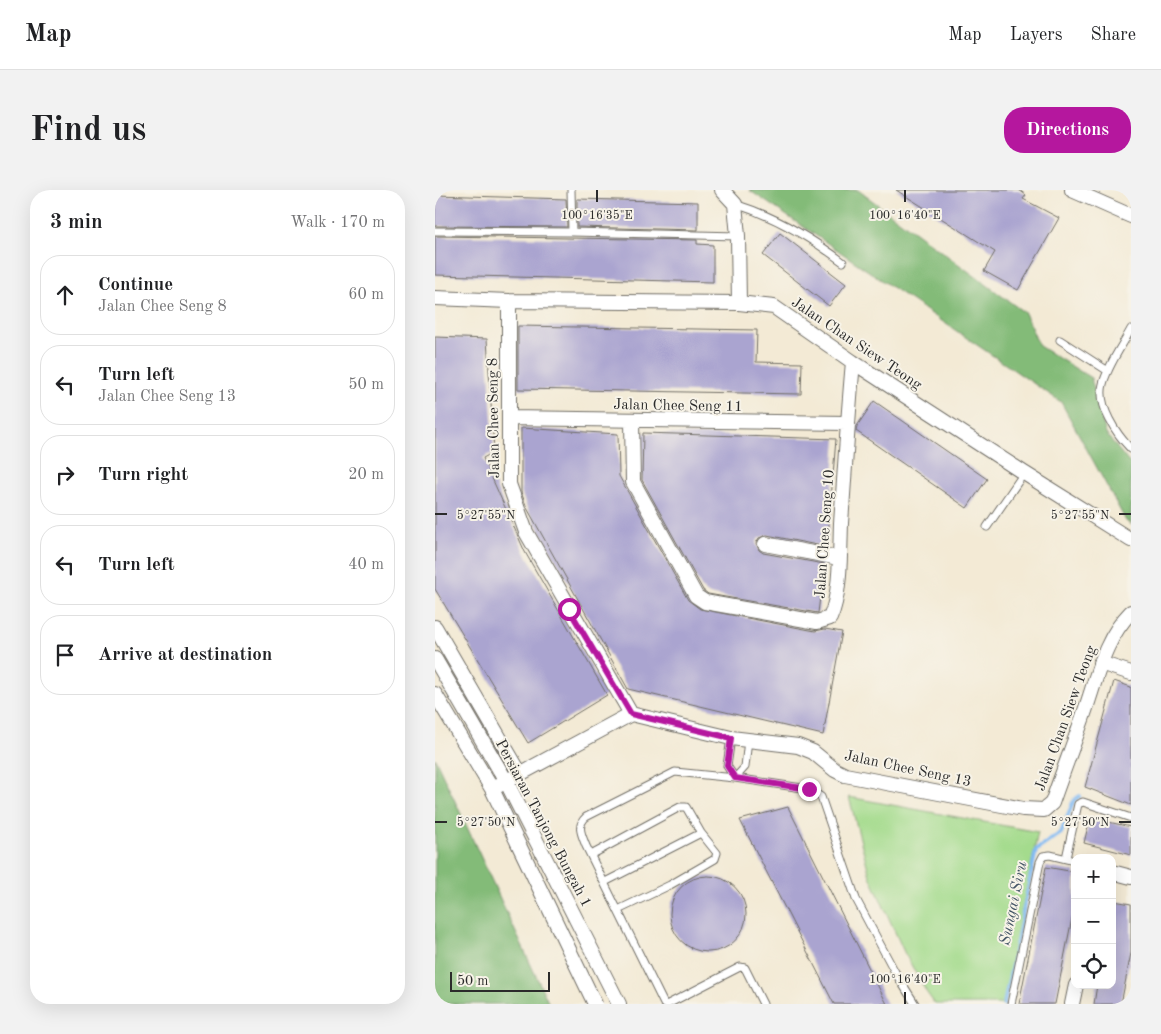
<!DOCTYPE html>
<html lang="en">
<head>
<meta charset="utf-8">
<style>
	body { margin:0; font-family:"Old Standard TT",serif; background:#f2f2f2; color:#202124 }
	.controls { position:absolute; right:15px; bottom:15px; display:grid; overflow:hidden; border-radius:10px; box-shadow:0 5px 20px #0002 }
	.controls button { width:45px; height:45px; display:grid; place-items:center; padding:0; border:0; border-bottom:1px solid #e0e0e0; background:#fff; color:#202124; font:25px sans-serif }
	.scale { position:absolute; left:15px; bottom:12px; width:100px; box-sizing:border-box; padding-left:5px; border:2px solid #2b2b2b; border-top:0; font-size:14px; line-height:18px; white-space:nowrap; color:#2b2b2b; -webkit-text-stroke:4px #f7f3e8; paint-order:stroke }
	.stop { position:absolute; width:15px; height:15px; margin:-11px; border:4px solid #b5179e; border-radius:50%; background:#fff }
	.stop.end { background:#b5179e; border-color:#fff; box-shadow:0 1px 5px #0008 }
	.list { margin:0; padding:0; list-style:none }
	h2 { display:flex; justify-content:space-between; align-items:center; height:65px; margin:0; padding:0 20px; font-size:21px }
	h2 small { font-size:16px; font-weight:400; color:#757577 }
	.list li { display:grid; grid-template-columns:32px 1fr auto; gap:15px; align-items:center; box-sizing:border-box; height:80px; margin:0 10px 10px; padding:0 10px; border:1px solid #e0e0e0; border-radius:20px }
	.list b { display:block; font-size:19px; white-space:nowrap }
	.list p { margin:0; font-size:16px; white-space:nowrap; color:#757577 }
	.list em { font-size:16px; font-style:normal; color:#757577 }
	.icon { flex:none; width:28px; height:28px; fill:none; stroke:currentColor; stroke-width:2; stroke-linecap:round; stroke-linejoin:round }
	.map { position:relative; flex:none; width:696px; height:814px; overflow:hidden; border-radius:20px }
	header { display:flex; align-items:center; gap:30px; box-sizing:border-box; height:70px; padding:0 25px; background:#fff; border-bottom:1px solid #e0e0e0 }
	header strong { font-size:24px }
	nav { display:flex; gap:28px; margin-inline-start:auto; font-size:18px }
	.intro { display:flex; align-items:center; justify-content:space-between; box-sizing:border-box; height:120px; padding:0 30px }
	h1 { margin:0; font-size:35px }
	.button { padding:12px 22px; border-radius:20px; background:#b5179e; color:#fff; font-size:18px; font-weight:700 }
	main { display:flex; gap:30px; padding:0 30px }
	aside { flex:1; background:#fff; border-radius:20px; box-shadow:0 5px 20px #0002 }
	.map>svg:first-child { display:block }
	.green { fill:#a4db8d; stroke:#68835c }
	.forest { fill:#83bb78; stroke:#577352 }
	.lines { fill:none; stroke-linecap:round; stroke-linejoin:round }
	.stream { stroke:#82bbf3; stroke-width:4 }
	.building { fill:#aaa4d0 }
	.lane-casing { stroke:#716e66; stroke-width:9 }
	.street-casing { stroke:#716e66; stroke-width:16 }
	.lane { stroke:#fff; stroke-width:7 }
	.street { stroke:#fff; stroke-width:14 }
	.route { stroke:#b5179e; stroke-width:6 }
	.ticks { fill:none; stroke:#2b2b2b; stroke-width:2 }
	.labels { text-anchor:middle; stroke-width:4; stroke-linejoin:round; paint-order:stroke }
	.street-label { font-size:15px; fill:#2b2b2b; stroke:#f7f3e8 }
	.water-label { font-size:16px; font-style:italic; fill:#455667; stroke:#f7f3e8 }
	.ticks-label { font-size:12px; text-anchor:middle; fill:#2b2b2b; stroke:#f7f3e8; stroke-width:4; stroke-linejoin:round; paint-order:stroke }
</style>
</head>
<body>
<header>
<strong>Map</strong>
<nav><a>Map</a><a>Layers</a><a>Share</a></nav>
</header>
<div class="intro"><h1>Find us</h1><a class="button">Directions</a></div>
<main>
<aside>
<h2>3 min<small>Walk · 170 m</small></h2>
<ul class="list">
<li><svg class="icon" aria-label="ahead" viewBox="0 0 24 24"><path d="M12 20V5M6 11l6-6 6 6"/></svg><div><b>Continue</b><p>Jalan Chee Seng 8</p></div><em>60 m</em></li>
<li><svg class="icon" aria-label="left" viewBox="0 0 24 24"><path d="M17 20v-9H6M10 6l-5 5 5 5"/></svg><div><b>Turn left</b><p>Jalan Chee Seng 13</p></div><em>50 m</em></li>
<li><svg class="icon" aria-label="right" viewBox="0 0 24 24"><path d="M7 20v-9h11M14 6l5 5-5 5"/></svg><div><b>Turn right</b></div><em>20 m</em></li>
<li><svg class="icon" aria-label="left" viewBox="0 0 24 24"><path d="M17 20v-9H6M10 6l-5 5 5 5"/></svg><div><b>Turn left</b></div><em>40 m</em></li>
<li><svg class="icon" aria-label="arrive" viewBox="0 0 24 24"><path d="M6 21V4h12l-3 4 3 4H6"/></svg><div><b>Arrive at destination</b></div></li>
</ul>
</aside>
<div class="map">
<svg width="696" height="814" viewBox="0 0 696 814">
	<rect width="100%" height="100%" fill="#f7f3e8"/>
	<filter id="ink" filterUnits="userSpaceOnUse"><feTurbulence type="fractalNoise" baseFrequency=".02" numOctaves="2"/><feDisplacementMap in="SourceGraphic" scale="10" xChannelSelector="R" yChannelSelector="G"/><feConvolveMatrix kernelMatrix="1 2 1 2 8 2 1 2 1" color-interpolation-filters="sRGB"/></filter>
	<filter id="wash" filterUnits="userSpaceOnUse"><feTurbulence type="fractalNoise" baseFrequency=".0096" numOctaves="4" result="noise"/><feDisplacementMap in="SourceGraphic" scale="20" xChannelSelector="R" yChannelSelector="G"/><feGaussianBlur stdDeviation="1.12" result="paint"/><feColorMatrix in="noise" values="0 0 0 0 0 0 0 0 0 0 0 0 0 0 0 0 0 1.4 0 .05"/><feComposite in="paint" operator="in"/></filter>
	<g filter="url(#wash)">
		<rect width="100%" height="100%" fill="#f3ead5"/>
		<path class="green" d="M414,607L603,642L568,814H500L492,803L469,762L435,686Z"/>
		<path class="forest" d="M314,0H423L590,123L604,156L656,188L671,244L696,275V335L691,331L626,212Z
			M0,568L114,814H0Z"/>
		<g class="lines">
			<path class="stream" d="M569,814L601,660L626,643L639,610L645,606"/>
		</g>
		<g id="blocks">
			<path class="building" d="M461,0H584L591,5L588,9L624,28L583,100L549,81L560,62Z
				M0,5L131,9L132,37L0,36Z
				M142,9L263,12V40L142,37Z
				M345,43L411,94L394,116L328,65Z
				M0,46L262,50V54L278,55V92L0,85Z
				M83,136L322,140L321,172L367,173L366,204L83,199Z
				M0,147L52,149L59,262L48,268L90,362L172,505L93,553L0,399Z
				M439,211L552,289L532,318L421,241L422,236Z
				M86,238L183,244L184,286L253,410L265,419L380,441L390,439L407,442L388,545L193,499L92,318L86,302Z
				M208,243L401,249L392,357L332,345L324,348L321,353L324,360L328,363L389,374L383,423L273,404L268,400L207,290Z
				M679,491L696,497V615L650,597Z
				M353,617L452,814H399L305,630Z
				M655,628L696,637V665L649,653Z
				M611,677L640,682V713L620,814H584Z
				M235 724a38 38 0 1 1 76 0a38 38 0 1 1-76 0Z
				M679,711L696,714V763L686,814H659L662,795H677V719Z"/>
		</g>
	</g>
	<g filter="url(#ink)">
		<use href="#blocks" fill-opacity="0" stroke="#716e66" stroke-width="1"/>
		<g class="lines">
			<g class="lane-casing">
				<path id="lane" d="M136,0L137,42
					M300,14C339,26 376,48 408,72
					M0,41L137,42L303,46
					M696,139C687,156 673,175 668,194C662,216 682,245 696,259
					M625,150L673,181
					M552,337L589,283
					M296,548L292,576L300,588
					M300,588L310,577L313,550
					M156,665L245,617H251L266,643L170,692
					M631,668L643,614L648,612L696,628
					M183,720L235,695L280,669L282,663L266,643
					M229,814L151,656C147,645 141,636 151,627L240,582L300,588L374,599L386,607L421,709L460,782L480,814
					M233,814L305,777L310,778L328,814
					M576,814L605,672L608,666L615,665L640,671"/>
			</g>
			<g class="street-casing">
				<path id="street" d="M287,0L300,14L303,46L304,113
					M637,0L696,26
					M0,108L74,111L304,113L339,117L418,172L589,283L696,350
					M74,111V294L91,342L196,524
					M74,228L412,233
					M197,231L198,292L261,406L270,412L382,432L395,428C406,404 405,360 406,333C410,279 413,226 418,172
					M330,354L404,368
					M0,437L85,583
					M0,469L71,591L184,814
					M665,473L696,483
					M0,504L57,599L160,814
					M57,599L196,524L296,548L363,556L378,562L400,580L410,585L588,619L609,620L617,613C628,581 641,548 652,515C663,482 671,447 696,422
					M677,682L696,687
					M637,814L641,795"/>
			</g>
			<use href="#lane" class="lane"/>
			<use href="#street" class="street"/>
		</g>
	</g>
	<g class="lines" filter="url(#ink)">
		<path class="route" d="M134,419L196,524L296,548L292,576L300,588L374,599"/>
	</g>
	<path class="ticks" d="M162,0V12M470,0V12M0,324H12M684,324H696M0,632H12M684,632H696M470,802V814"/>
	<g class="labels">
		<g class="street-label">
			<text transform="translate(422 153) rotate(34)" y="5">Jalan Chan Siew Teong</text>
			<text transform="translate(243 215) rotate(1)" y="5">Jalan Chee Seng 11</text>
			<text transform="translate(58 228) rotate(-91)" y="5">Jalan Chee Seng 8</text>
			<text transform="translate(389 344) rotate(-86)" y="5">Jalan Chee Seng 10</text>
			<text transform="translate(630 528) rotate(-70)" y="5">Jalan Chan Siew Teong</text>
			<text transform="translate(473 578) rotate(12)" y="5">Jalan Chee Seng 13</text>
			<text transform="translate(109 633) rotate(62)" y="5">Persiaran Tanjong Bungah 1</text>
		</g>
		<g class="water-label">
			<text transform="translate(577 713) rotate(-78)" y="6">Sungai Siru</text>
		</g>
	</g>
	<g class="ticks-label">
		<text x="162" y="29">100°16'35"E</text>
		<text x="470" y="29">100°16'40"E</text>
		<text x="51" y="329">5°27'55"N</text>
		<text x="645" y="329">5°27'55"N</text>
		<text x="51" y="636">5°27'50"N</text>
		<text x="645" y="636">5°27'50"N</text>
		<text x="470" y="793">100°16'40"E</text>
	</g>
</svg>
<div class="controls">
<button>+</button>
<button>−</button>
<button><svg class="icon" aria-label="locate" viewBox="0 0 24 24"><circle cx="12" cy="12" r="6"/><path d="M12 2v4M12 18v4M2 12h4M18 12h4"/></svg></button>
</div>
<div class="scale">50 m</div>
<div class="stop" style="left:134px;top:419px"></div>
<div class="stop end" style="left:374px;top:599px"></div>
</div>
</main>
</body>
</html>
